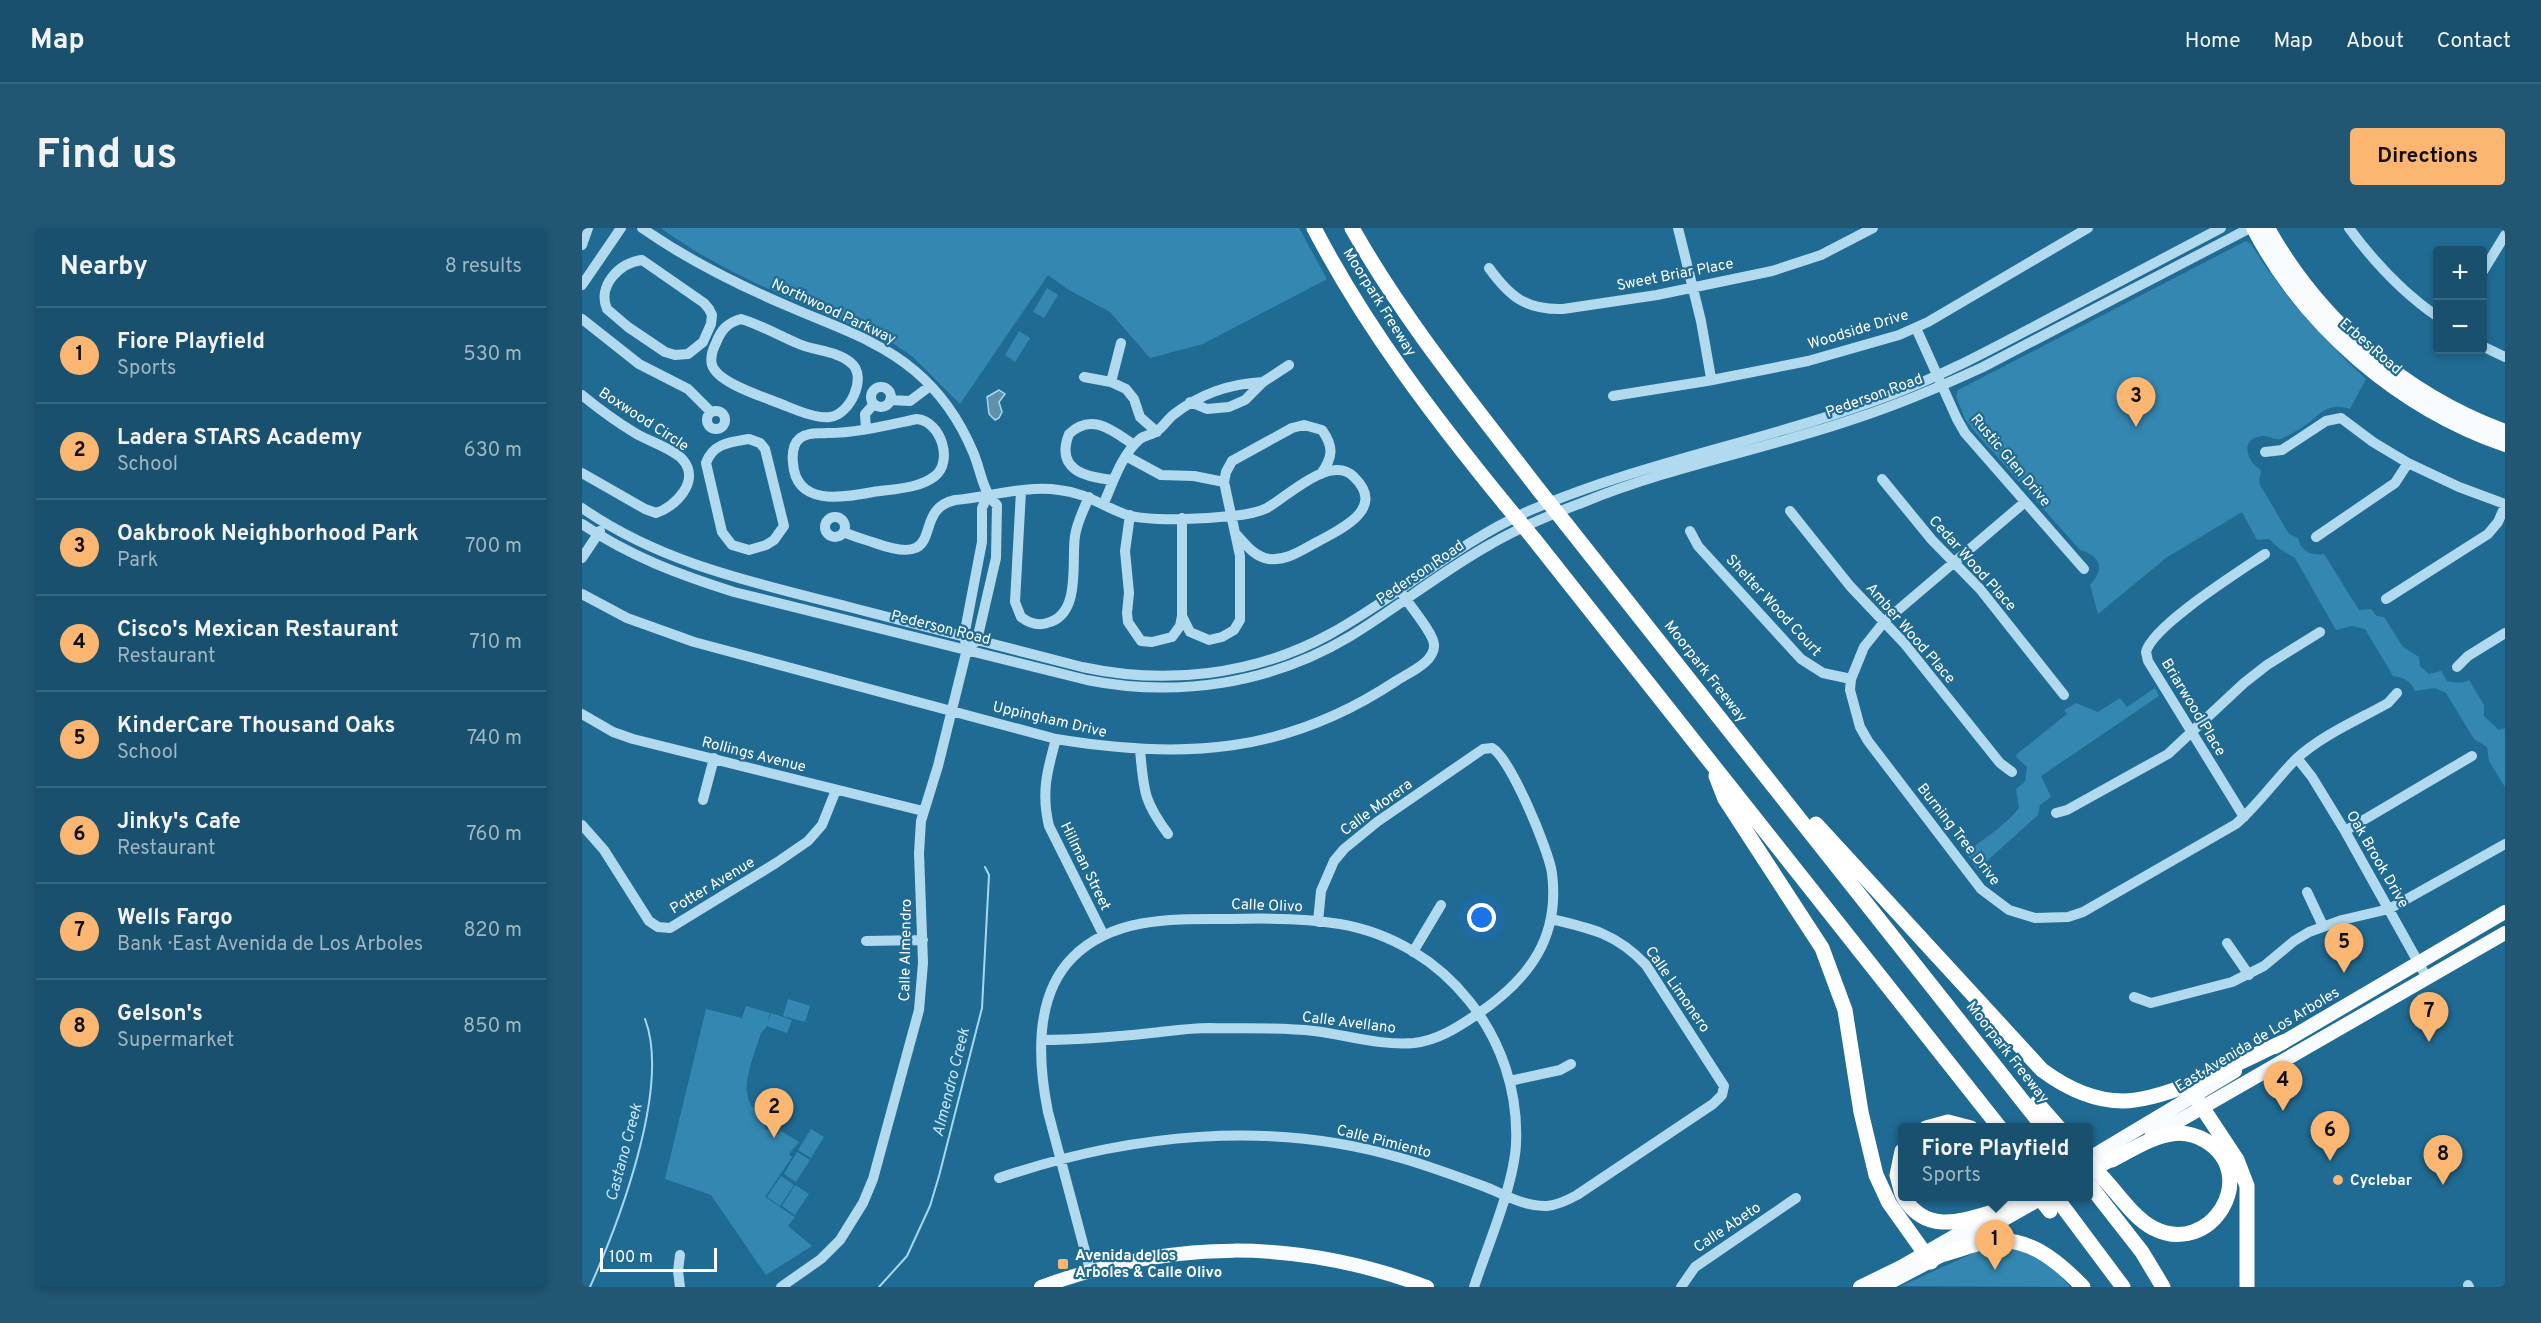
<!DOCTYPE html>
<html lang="en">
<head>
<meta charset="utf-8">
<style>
	body { margin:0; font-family:Overpass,sans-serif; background:#215773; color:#f1f3f6 }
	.controls { position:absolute; right:18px; top:18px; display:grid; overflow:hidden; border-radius:6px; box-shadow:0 3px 9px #0003 }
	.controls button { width:54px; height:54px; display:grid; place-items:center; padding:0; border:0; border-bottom:2px solid #366781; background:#18506e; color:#f1f3f6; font:30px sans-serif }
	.scale { position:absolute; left:18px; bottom:15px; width:117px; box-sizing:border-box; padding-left:6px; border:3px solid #fff; border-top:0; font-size:16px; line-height:21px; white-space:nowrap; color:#fff; -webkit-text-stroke:4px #206b93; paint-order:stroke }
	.you { position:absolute; left:900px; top:690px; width:21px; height:21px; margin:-15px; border:4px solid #fff; border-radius:50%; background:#1a73e8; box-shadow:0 0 0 9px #1a73e833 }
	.badge { display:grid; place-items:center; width:39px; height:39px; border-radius:50%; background:#fbb672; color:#111; font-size:20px; font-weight:700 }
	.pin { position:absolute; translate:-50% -50px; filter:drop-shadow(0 2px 3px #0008) }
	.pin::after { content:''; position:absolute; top:32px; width:21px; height:18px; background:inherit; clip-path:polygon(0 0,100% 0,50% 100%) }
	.popup { position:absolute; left:1316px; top:895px; width:195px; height:78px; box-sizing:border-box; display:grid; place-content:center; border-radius:6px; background:#18506e; filter:drop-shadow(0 2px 4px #0005); font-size:20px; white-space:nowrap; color:#9fb5c2 }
	.popup b { font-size:22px; color:#f1f3f6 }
	.popup::after { content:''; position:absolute; left:50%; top:100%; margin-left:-12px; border:12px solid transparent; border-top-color:#18506e }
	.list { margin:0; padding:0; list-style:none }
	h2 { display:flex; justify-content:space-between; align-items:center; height:78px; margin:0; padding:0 24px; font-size:26px }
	h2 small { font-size:20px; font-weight:400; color:#9fb5c2 }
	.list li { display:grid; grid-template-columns:39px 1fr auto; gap:18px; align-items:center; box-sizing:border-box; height:96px; padding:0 24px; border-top:2px solid #366781 }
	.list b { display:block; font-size:22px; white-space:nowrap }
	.list p { margin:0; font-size:20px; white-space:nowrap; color:#9fb5c2 }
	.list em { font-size:20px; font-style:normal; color:#9fb5c2 }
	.map { position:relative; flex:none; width:1923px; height:1059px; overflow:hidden; border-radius:6px }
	header { display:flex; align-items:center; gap:36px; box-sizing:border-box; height:84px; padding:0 30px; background:#18506e; border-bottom:2px solid #366781 }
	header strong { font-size:28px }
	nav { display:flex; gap:33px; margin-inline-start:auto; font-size:21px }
	.intro { display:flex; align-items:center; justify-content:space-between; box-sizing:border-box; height:144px; padding:0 36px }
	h1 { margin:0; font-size:42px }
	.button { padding:15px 27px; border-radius:6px; background:#fbb672; color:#111; font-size:21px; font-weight:700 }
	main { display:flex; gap:36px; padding:0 36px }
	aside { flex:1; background:#18506e; border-radius:6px; box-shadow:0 3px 9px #0003 }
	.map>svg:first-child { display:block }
	.green { fill:#3487b0 }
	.water { fill:#6091ab; stroke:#a5d8ef; stroke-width:1.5 }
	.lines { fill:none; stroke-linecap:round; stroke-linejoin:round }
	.stream { stroke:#a5d8ef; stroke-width:2 }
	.minor { stroke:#b2daee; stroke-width:10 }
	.major { stroke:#f9fcff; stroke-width:14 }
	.highway { stroke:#fff; stroke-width:15 }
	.highway-bridge { stroke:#fff; stroke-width:15 }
	.poi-dot { fill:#fbb672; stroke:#206b93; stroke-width:2 }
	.labels { text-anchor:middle; stroke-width:4.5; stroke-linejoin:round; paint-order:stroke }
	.street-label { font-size:15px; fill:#fff; stroke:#206b93 }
	.poi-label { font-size:15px; font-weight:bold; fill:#fff; stroke:#206b93; text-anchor:start }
	.water-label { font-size:16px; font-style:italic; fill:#c8e7f6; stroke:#206b93 }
</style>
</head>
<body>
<header>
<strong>Map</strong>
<nav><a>Home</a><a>Map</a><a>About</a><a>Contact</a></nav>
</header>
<div class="intro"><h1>Find us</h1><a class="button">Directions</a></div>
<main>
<aside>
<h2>Nearby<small>8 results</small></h2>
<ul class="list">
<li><span class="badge">1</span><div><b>Fiore Playfield</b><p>Sports</p></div><em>530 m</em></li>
<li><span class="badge">2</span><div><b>Ladera STARS Academy</b><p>School</p></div><em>630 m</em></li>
<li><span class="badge">3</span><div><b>Oakbrook Neighborhood Park</b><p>Park</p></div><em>700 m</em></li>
<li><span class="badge">4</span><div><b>Cisco's Mexican Restaurant</b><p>Restaurant</p></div><em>710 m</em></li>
<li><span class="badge">5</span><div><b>KinderCare Thousand Oaks</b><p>School</p></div><em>740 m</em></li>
<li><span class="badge">6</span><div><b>Jinky's Cafe</b><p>Restaurant</p></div><em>760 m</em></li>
<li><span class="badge">7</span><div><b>Wells Fargo</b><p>Bank · East Avenida de Los Arboles</p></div><em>820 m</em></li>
<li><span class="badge">8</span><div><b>Gelson's</b><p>Supermarket</p></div><em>850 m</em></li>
</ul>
</aside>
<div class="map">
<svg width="1923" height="1059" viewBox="0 0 1923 1059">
	<rect width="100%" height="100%" fill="#206b93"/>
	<path class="green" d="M79,0H717L745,51L621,116L568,130L528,84L487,62L466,47L378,176L331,129L312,116C234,80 148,51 79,0Z
		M1664,13L1669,16C1701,68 1740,110 1784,151L1768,181C1751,175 1741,182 1729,193C1721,200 1709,206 1699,211C1692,212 1687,208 1681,208C1657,210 1664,233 1679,242L1677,255L1707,306L1716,310C1719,323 1728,328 1742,326L1777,382L1789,381L1795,388L1802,389L1821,419L1837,429L1838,438L1847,446L1859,443L1865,453C1874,455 1879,456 1887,452L1902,477V488L1917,502L1923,500V559L1907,533L1905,519L1892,511L1864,465L1853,460L1833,463C1828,452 1823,450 1811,448L1783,401L1770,398L1754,402L1713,330L1699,322L1687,311L1675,312L1660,284L1584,330L1516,386L1508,357C1523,341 1519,328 1498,322L1393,204L1383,191L1374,168L1376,162Z
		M465,60L476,67L462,90L451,84Z
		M437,103L448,110L433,134L423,127Z
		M1573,460L1577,468L1459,548L1469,569L1458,577L1456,587L1395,642L1384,625C1403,609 1422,599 1437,580L1434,561L1443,554L1445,539L1434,529L1435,526L1485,486L1482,482L1494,475L1516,484L1538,470L1545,479Z
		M206,771L228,778L223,794L201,788Z
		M164,778L188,785L185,797L189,785L210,792L205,805L185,798L179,805C171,832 147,879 188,889L183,901L196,906L199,903L217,914L207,926L210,929L183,969L213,989L206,998L230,1018L184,1047L129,967L83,951L124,781L160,790Z
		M229,901L242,909L229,930L216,922Z
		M215,924L228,932L214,954L202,946Z
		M199,948L212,957L198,978L185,969Z
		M213,957L227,966L213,987L200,978Z
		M1416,1019C1452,1023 1465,1031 1488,1059L1319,1058L1394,1024Z"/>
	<path class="water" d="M417,162L423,166L417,174L420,184L417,190L413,192L407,186L405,169Z"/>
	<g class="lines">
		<path class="stream" d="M8,1059C37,994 89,859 63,791
			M297,1059L325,1028L348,978L357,948L400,780L407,647L403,639"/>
		<path class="minor" d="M60,0C106,32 156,57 208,79C251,98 297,112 333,143C359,165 378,193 391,224C399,242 400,264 415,277L414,330L395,412L392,415
			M1096,0L1119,93L1129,150
			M1767,0C1792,34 1821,65 1856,89
			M0,17L6,0
			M60,32L122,75L127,81L130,87L129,96L121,114L106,126L93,127L83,124L46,99L25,81C15,58 37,35 60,32Z
			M907,40C928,69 944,82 981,81L1075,67L1190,43L1239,27L1291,0
			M1900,45L1923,7
			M0,57L39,0
			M0,91L57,136L106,161L129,184
			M159,91C179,97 198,108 217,116C233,123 256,123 269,135C286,148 268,187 248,189C236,191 216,183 204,178C186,170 136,156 130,137C128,130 131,121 134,115C139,102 145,95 159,91Z
			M1334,100L1375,191L1383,205L1502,341
			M1900,118L1923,129
			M502,149L529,154L544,161L552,171L558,189L575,204
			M529,154L539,115
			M289 169a10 10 0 1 1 20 0a10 10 0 1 1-20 0Z
			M0,167C17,181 35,194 53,205C66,213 92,221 101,232C119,253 93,279 74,285L63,281L0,245
			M1031,168L1125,153L1226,133L1317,107L1346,94L1506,0
			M308,172L328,173L348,158
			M608,174L625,181L647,179L663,172L681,154L707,137
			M125 192a9 9 0 1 1 18 0a9 9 0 1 1-18 0Z
			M335,191C360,194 371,234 353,248C337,261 310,261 291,264C259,270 214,278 211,235C210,226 211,216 218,210C226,204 236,206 245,205C275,205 306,197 335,191Z
			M284,201L283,186L292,176
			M167,211L178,215L183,221L202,298L192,312L184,317L167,322L150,317L140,304L124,235C131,215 149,214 167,211Z
			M1683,224L1700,222L1744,193L1759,190L1791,214L1826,235L1877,259L1923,276
			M544,228L579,247L612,248L642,254
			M1300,251L1350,312L1398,361L1482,467
			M531,252C503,249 473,242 487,206C510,184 531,203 552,217
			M439,263L433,374L439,389C447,395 456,398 465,395C500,387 489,333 493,308C495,294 502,281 507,269
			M1443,274L1302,394L1282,419L1269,451L1268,462L1278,499L1286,513L1399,661L1427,682L1453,690L1486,689L1501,684L1654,596C1677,576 1693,552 1714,531C1740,507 1776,492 1806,475L1815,465
			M522,275C531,254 540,226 558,211C563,207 570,207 575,203C581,199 585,192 591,187C618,166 646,156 681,154
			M0,280C80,336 174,355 267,379C344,399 422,419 500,439C583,457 672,448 748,406C817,368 876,314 949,282C1066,232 1193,211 1311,166C1362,147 1409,121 1457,96C1518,64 1579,32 1639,0
			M1208,283L1268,358L1322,415L1418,535L1430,544
			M548,287L543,323L547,365L545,385L546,394L559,413L570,414L590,409L598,398L600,388V290
			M243 299a10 10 0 1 1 20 0a10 10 0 1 1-20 0Z
			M0,296C47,328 98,347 152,364L505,452C595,470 688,456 767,409C815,380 860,343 909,316C938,299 970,286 1002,274C1090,238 1185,221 1275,190C1318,176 1360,158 1401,139L1668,0
			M1108,303L1116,318L1219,431L1241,445L1269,451
			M262,304C272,309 282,311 293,315C368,342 327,282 373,272C407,269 444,257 477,262C506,265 521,279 545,287C570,294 623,291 649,288C661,287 675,285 685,280C705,269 749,225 772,249C804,280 761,300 737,313C721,321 706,333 687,331C673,329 664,317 655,307
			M1734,309L1813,255L1826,235
			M0,330L18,303
			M0,366L45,390L112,414L474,511C601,532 704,526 814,453C826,445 853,434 852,417C852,406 828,378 821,367
			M1804,371L1906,306L1916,294L1923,278
			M600,388L608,404L627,412L640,409L652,402L658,392V328L642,254L644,244L650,233L710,200L722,197L740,202C752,219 751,229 739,246
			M1875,439L1886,428L1923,405
			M0,486L31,504L51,511L341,583
			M474,511C465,543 459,565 467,598L521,706
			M558,522C562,563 561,572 586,606
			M1715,530L1730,549L1763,603L1845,750
			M121,572L132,530
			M1474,585L1485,582L1586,526L1662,455L1685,437L1738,404
			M1662,589L1566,433L1564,424C1570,398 1658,343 1683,326
			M0,597L22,622L67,693L76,699L88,700L194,635L226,613L240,597L254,562
			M1763,603L1890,528
			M1725,664L1741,698
			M284,713L341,712
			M1645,715L1667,747
			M831,724L859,677
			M1552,769L1569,775L1650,754L1682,738L1712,713L1727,704L1760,692L1807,681L1923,616
			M460,812C497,812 532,809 569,805C588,803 608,800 628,800C662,801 698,799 732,803C765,807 799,818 832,815C857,812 876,799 897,785C948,750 978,709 970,645C967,623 928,529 910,520L901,521L795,594L762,621L752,633L739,663L736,694
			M928,853L978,842L989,836
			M417,950C546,906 688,891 819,930C847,938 874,948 901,958C922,966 942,979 965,978C976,977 986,972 995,967L1131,876L1140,867L1142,858L1064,737C1035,706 1009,700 969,691
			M98,1027L96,1043L98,1059
			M508,1042L466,884C456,834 452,768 491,729C532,688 594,691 649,691C684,690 723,690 758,696C863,714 939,810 934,916C932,957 905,1019 892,1059
			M1886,1057L1887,1059
			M199,1059L239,1031L258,1012L281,975L291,951L337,782L341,735L337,625L339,593L356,538L385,421L382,408L400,314V280L405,269
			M1099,1059L1113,1039L1214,970"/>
		<path class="major" d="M1671,0C1723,100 1817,180 1923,217
			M1686,0C1738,93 1823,166 1923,203
			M1693,819L1923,684
			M1569,909L1923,705
			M1506,931L1653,843
			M1506,945L1539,926
			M1375,1018L1463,968
			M459,1059C590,1011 714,1010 845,1059
			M1278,1059L1319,1039L1442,968
			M1299,1059L1358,1028"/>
		<path class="highway" d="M732,0C784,100 852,189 923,276
			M770,0C823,94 891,176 956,261
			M984,296L1462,900
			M952,311L1418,900
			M1134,548L1143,571L1240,720L1263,782L1279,884L1294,947L1307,975L1349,1034
			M1234,596L1460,842C1483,859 1512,873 1541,873C1585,873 1659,833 1701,814
			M1612,867L1655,932L1665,958V1059
			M1455,875L1477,900
			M1344,900L1366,894L1389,900
			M1320,923L1315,947L1320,966
			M1522,951C1537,967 1552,990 1571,1000C1629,1030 1679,947 1624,913C1614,907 1601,904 1589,906C1569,909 1548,923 1530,932
			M1506,955L1560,1024L1581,1059
			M1321,968C1345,1010 1385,991 1421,981
			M1473,968L1541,1059
			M1359,1027C1374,1023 1389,1017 1404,1014C1444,1006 1475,1032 1501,1059"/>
		<path class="highway-bridge" d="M956,261L984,296
			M923,276L952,311
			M1506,933L1522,951
			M1456,968L1468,983"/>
	</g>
	<g class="poi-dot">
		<circle cx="1756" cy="952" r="6"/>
		<rect x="475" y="1030" width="12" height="12" rx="3"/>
	</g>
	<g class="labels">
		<g class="street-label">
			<text transform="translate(1093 46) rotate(-11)" y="5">Sweet Briar Place</text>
			<text transform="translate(798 74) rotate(58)" y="5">Moorpark Freeway</text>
			<text transform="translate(252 83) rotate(25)" y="5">Northwood Parkway</text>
			<text transform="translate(1276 101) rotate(-17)" y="5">Woodside Drive</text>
			<text transform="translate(1789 118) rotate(41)" y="5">Erbes Road</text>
			<text transform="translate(1292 167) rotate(-20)" y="5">Pederson Road</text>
			<text transform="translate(62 191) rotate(33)" y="5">Boxwood Circle</text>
			<text transform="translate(1429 232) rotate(50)" y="5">Rustic Glen Drive</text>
			<text transform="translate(1391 335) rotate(48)" y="5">Cedar Wood Place</text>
			<text transform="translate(838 344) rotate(-34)" y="5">Pederson Road</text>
			<text transform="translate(1192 377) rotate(47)" y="5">Shelter Wood Court</text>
			<text transform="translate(359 399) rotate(14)" y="5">Pederson Road</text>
			<text transform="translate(1329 405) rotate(49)" y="5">Amber Wood Place</text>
			<text transform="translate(1124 443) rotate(52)" y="5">Moorpark Freeway</text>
			<text transform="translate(1612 479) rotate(59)" y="5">Briarwood Place</text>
			<text transform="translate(468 491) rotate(13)" y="5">Uppingham Drive</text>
			<text transform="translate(172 526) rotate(14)" y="5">Rollings Avenue</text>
			<text transform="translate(794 579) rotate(-36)" y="5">Calle Morera</text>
			<text transform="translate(1377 606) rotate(52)" y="5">Burning Tree Drive</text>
			<text transform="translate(1796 631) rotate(60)" y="5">Oak Brook Drive</text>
			<text transform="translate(504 638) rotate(64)" y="5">Hillman Street</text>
			<text transform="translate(130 657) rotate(-31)" y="5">Potter Avenue</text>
			<text transform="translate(685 677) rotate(2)" y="5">Calle Olivo</text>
			<text transform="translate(323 722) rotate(-89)" y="5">Calle Almendro</text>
			<text transform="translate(1096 761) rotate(55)" y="5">Calle Limonero</text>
			<text transform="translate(767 794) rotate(7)" y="5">Calle Avellano</text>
			<text transform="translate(1675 811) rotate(-31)" y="5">East Avenida de Los Arboles</text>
			<text transform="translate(1426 824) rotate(52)" y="5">Moorpark Freeway</text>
			<text transform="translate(802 913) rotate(14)" y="5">Calle Pimiento</text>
			<text transform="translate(1145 999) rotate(-34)" y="5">Calle Abeto</text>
		</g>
		<g class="poi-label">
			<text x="1768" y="957">Cyclebar</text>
			<text x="493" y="1032">Avenida de los<tspan x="493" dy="17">Arboles &amp; Calle Olivo</tspan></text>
		</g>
		<g class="water-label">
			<text transform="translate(368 854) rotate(-76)" y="6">Almendro Creek</text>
			<text transform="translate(41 924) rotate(-75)" y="6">Castano Creek</text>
		</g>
	</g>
</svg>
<div class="controls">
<button>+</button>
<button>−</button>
</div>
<div class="scale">100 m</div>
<div class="you"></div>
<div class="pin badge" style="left:1413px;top:1042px">1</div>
<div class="popup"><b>Fiore Playfield</b>Sports</div>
<div class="pin badge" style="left:192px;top:910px">2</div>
<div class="pin badge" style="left:1554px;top:199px">3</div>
<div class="pin badge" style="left:1701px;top:883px">4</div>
<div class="pin badge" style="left:1762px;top:745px">5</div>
<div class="pin badge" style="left:1748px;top:933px">6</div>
<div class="pin badge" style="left:1847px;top:814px">7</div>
<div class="pin badge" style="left:1861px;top:957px">8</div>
</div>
</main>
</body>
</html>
